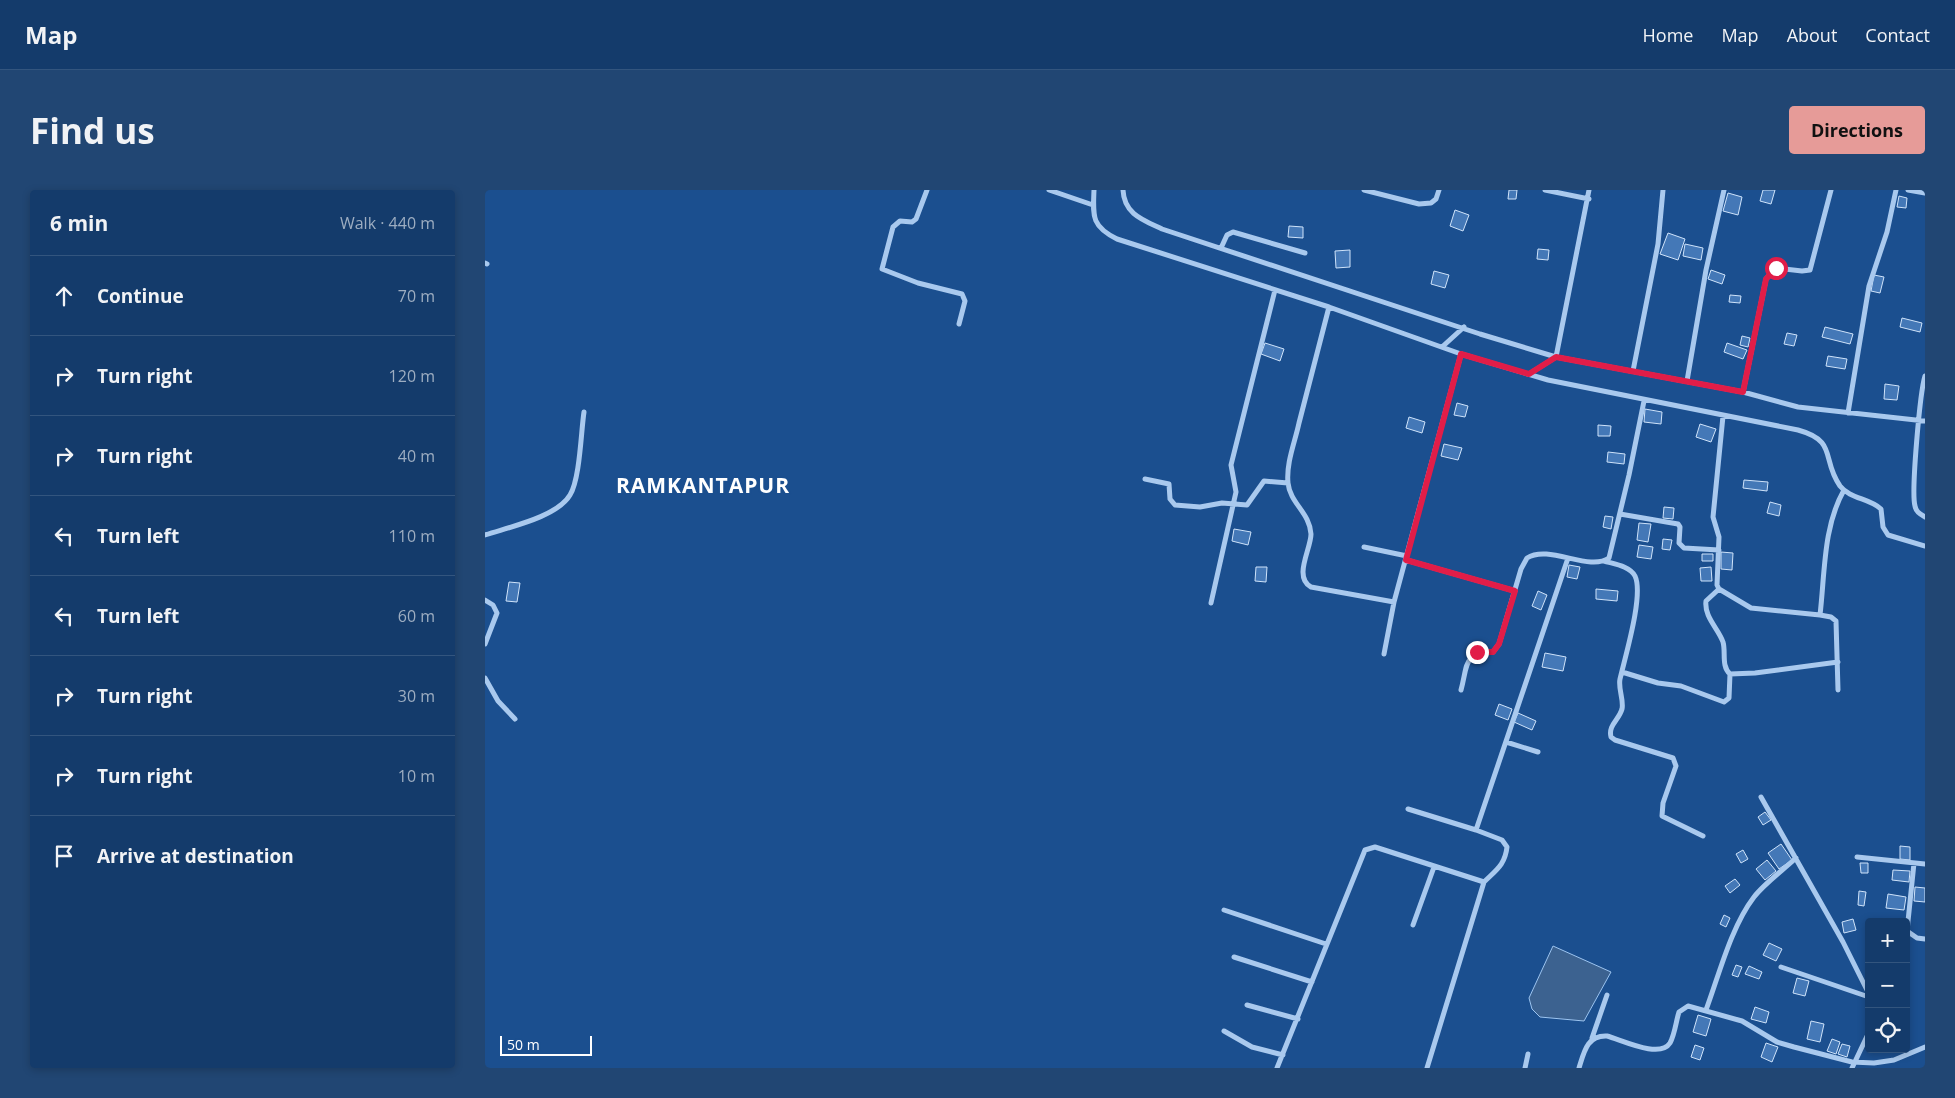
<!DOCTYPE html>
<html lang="en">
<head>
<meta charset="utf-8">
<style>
	body { margin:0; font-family:"Open Sans",sans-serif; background:#214673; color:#f1f3f6 }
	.controls { position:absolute; right:15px; bottom:15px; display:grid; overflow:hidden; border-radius:5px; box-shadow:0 2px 8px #0003 }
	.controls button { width:45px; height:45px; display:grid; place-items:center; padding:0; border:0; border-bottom:1px solid #33557e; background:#143b6b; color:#f1f3f6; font:25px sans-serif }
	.scale { position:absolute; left:15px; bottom:12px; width:92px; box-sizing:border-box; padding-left:5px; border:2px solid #fff; border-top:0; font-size:14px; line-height:18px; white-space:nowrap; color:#fff; -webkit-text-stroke:4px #1b4f8f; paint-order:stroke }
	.stop { position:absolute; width:15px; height:15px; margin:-11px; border:4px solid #e11d48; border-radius:50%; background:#fff }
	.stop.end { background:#e11d48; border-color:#fff; box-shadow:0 1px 5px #0008 }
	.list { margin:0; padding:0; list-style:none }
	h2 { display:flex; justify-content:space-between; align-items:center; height:65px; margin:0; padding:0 20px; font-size:21px }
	h2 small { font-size:16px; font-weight:400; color:#9dadc1 }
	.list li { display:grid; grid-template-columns:32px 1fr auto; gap:15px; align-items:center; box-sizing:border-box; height:80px; padding:0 20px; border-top:1px solid #33557e }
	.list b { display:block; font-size:19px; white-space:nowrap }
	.list em { font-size:16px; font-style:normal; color:#9dadc1 }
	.icon { flex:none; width:28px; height:28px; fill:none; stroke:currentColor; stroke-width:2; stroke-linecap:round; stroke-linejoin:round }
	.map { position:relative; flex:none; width:1440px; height:878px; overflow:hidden; border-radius:5px }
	header { display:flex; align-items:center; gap:30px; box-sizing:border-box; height:70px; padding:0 25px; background:#143b6b; border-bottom:1px solid #33557e }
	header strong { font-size:24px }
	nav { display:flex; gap:28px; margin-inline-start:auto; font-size:18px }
	.intro { display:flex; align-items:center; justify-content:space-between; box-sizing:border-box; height:120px; padding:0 30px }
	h1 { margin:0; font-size:35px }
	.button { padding:12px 22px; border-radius:5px; background:#e69b98; color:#111; font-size:18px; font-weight:700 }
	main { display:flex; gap:30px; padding:0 30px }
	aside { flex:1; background:#143b6b; border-radius:5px; box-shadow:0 2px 8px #0003 }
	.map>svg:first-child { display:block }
	.water { fill:#3c6290; stroke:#9cc4f0 }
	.building { fill:#4478b7; stroke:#cfe3fa }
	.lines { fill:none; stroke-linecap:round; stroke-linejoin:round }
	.minor { stroke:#a9c9ee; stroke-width:5 }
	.route { stroke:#e11d48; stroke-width:6 }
	.labels { text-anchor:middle; stroke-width:4; stroke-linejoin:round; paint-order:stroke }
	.district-label { font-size:21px; font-weight:bold; letter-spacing:1px; fill:#fff; stroke:#1b4f8f }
</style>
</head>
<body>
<header>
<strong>Map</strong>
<nav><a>Home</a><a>Map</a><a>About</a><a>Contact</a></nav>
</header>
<div class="intro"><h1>Find us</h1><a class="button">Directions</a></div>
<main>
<aside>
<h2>6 min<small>Walk · 440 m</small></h2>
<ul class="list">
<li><svg class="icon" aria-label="ahead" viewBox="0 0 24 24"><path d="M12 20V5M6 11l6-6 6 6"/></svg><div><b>Continue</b></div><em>70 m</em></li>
<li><svg class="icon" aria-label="right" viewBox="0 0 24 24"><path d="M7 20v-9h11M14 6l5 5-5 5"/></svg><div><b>Turn right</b></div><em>120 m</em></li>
<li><svg class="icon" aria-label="right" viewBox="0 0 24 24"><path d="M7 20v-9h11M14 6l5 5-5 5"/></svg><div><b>Turn right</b></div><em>40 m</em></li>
<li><svg class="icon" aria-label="left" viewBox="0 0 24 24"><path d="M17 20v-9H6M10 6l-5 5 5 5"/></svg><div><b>Turn left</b></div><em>110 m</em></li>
<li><svg class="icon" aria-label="left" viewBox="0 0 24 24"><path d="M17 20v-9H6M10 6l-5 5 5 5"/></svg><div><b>Turn left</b></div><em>60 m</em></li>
<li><svg class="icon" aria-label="right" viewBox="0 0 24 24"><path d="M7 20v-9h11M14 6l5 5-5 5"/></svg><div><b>Turn right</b></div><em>30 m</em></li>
<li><svg class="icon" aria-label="right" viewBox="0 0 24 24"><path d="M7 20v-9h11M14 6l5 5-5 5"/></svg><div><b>Turn right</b></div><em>10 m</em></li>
<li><svg class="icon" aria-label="arrive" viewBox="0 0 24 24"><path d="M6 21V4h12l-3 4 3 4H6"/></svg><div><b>Arrive at destination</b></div></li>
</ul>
</aside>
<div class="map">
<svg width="1440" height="878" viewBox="0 0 1440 878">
	<rect width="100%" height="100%" fill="#1b4f8f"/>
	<path class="water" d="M1068,756L1126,782L1099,831L1055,827L1047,819L1044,808Z"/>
	<path class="building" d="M1024,0H1032L1031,9H1023Z
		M1278,0H1290L1286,14L1275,11Z
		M1243,3L1257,7L1253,25L1238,21Z
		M1414,6L1422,8L1421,18L1412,17Z
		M970,20L984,25L978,41L965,36Z
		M804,36L818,37V48L803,47Z
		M1183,43L1200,49L1193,70L1175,64Z
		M1200,54L1218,58L1216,70L1198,66Z
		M1053,59L1064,60L1063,70L1052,69Z
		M865,60V77L851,78L850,61Z
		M1226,80L1240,85L1237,94L1223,89Z
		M949,81L964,85L960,98L946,94Z
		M1389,85L1399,87L1395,103L1386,101Z
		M1245,105L1256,106L1255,113L1244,112Z
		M1417,128L1437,133L1435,142L1415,137Z
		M1340,137L1368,144L1365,154L1337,147Z
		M1302,143L1312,145L1309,156L1299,154Z
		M1257,146L1265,148L1263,157L1255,155Z
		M780,153L799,159L795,171L776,164Z
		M1242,153L1262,160L1258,169L1239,162Z
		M1343,166L1362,169L1360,179L1341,176Z
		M1400,194L1414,196L1412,210L1399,209Z
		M972,213L983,216L980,227L969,225Z
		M1160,219L1177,222L1176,234L1159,232Z
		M924,227L940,232L937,243L921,238Z
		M1215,234L1231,239L1226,252L1211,247Z
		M1113,235L1126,236L1125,246H1113Z
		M959,254L977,258L973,270L956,266Z
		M1123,262L1140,264L1139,274L1122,272Z
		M1259,290L1283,292L1282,301L1258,298Z
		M1285,312L1296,315L1294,326L1282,323Z
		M1179,317L1189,318L1188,329L1178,328Z
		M1120,326L1128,327L1126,339L1118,337Z
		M1154,333L1166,334L1163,352L1152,350Z
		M749,339L766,342L763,355L747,351Z
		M1178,349L1187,350L1185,360L1177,359Z
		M1154,355L1168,357L1166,369L1152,367Z
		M1236,362L1248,363L1247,380L1236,379Z
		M1217,364H1228V371H1217Z
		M1084,375L1095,377L1092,389L1082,387Z
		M771,377H782L781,392L770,391Z
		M1226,377L1227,391H1216L1215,378Z
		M24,392L35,393L32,412L21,411Z
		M1111,399L1133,401L1132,411L1111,409Z
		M1053,401L1062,405L1056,420L1047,416Z
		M1060,463L1081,467L1078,481L1057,477Z
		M1014,514L1027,519L1023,530L1010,525Z
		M1033,523L1051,531L1047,540L1029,532Z
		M1280,622L1286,630L1278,635L1273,627Z
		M1296,654L1307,670L1294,679L1283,663Z
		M1415,656L1425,657V670L1415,669Z
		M1258,660L1263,669L1256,673L1251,664Z
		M1282,670L1291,681L1280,690L1271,679Z
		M1375,673H1383V683H1376Z
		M1408,680L1425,681L1424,692L1407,690Z
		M1250,689L1255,695L1245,703L1240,696Z
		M1430,697L1440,698V712L1429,711Z
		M1374,701L1381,702L1379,716L1373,715Z
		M1403,704L1421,707L1419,720L1401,718Z
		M1239,725L1245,728L1241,737L1235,734Z
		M1368,729L1371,740L1359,743L1357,732Z
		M1284,753L1297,759L1291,771L1278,765Z
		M1251,775L1257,777L1253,787L1247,785Z
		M1264,776L1277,782L1274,789L1260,784Z
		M1312,788L1324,791L1320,806L1308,803Z
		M1270,817L1284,822L1281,833L1266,829Z
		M1213,825L1226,829L1221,846L1208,842Z
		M1326,831L1339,834L1335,852L1322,849Z
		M1347,849L1355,852L1351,864L1342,861Z
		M1281,853L1293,857L1287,872L1276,867Z
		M1357,854L1365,856L1362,867L1353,864Z
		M1210,855L1219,858L1215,870L1206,867Z"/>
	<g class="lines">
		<path class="minor" d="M442,0L431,29L427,32L415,31L408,37L397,79L433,93L477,104L480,111L474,134
			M564,0L608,15
			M609,0C608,26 606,36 632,49L844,117L976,164L1063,190L1313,240C1353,251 1336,269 1355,296C1365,309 1384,308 1396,319L1398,337L1403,345L1440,356
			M638,0C639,24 658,30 677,39L995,144L1071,167L1258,202L1313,217L1440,231
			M879,0L934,14L946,13L951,9L954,0
			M1060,0L1104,9
			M1423,0L1440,3
			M736,58L742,45L748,42L820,63
			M0,73L2,74
			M844,117C834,156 824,194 814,233C810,252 801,273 803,293C805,313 825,323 826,344C826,359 808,387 826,397L909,412
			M957,157L979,137
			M1148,181L1173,54L1178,0
			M1044,184L1071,167L1104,0
			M1440,186C1435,202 1426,302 1430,316C1431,322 1435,324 1440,327
			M1202,191L1221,80L1239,0
			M1258,202L1281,89L1291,78L1317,81L1325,80L1346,0
			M1363,223L1384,96L1402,42L1411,0
			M1238,226L1228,327L1234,347L1232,395L1234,399L1266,418L1335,425
			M660,289L684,294L685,309L690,315L715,317L737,313L762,315L779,291L803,293
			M1135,324L1193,334L1195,337L1194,353L1199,358L1234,360
			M0,345C24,337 72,327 85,305C95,289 96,241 99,222
			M879,357L922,366
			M921,370L1030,401
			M1119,371C1129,374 1145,376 1150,386C1159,405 1140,467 1135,489C1133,499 1139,510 1137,519C1134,530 1123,535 1126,547L1130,550L1188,568L1191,576L1178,613L1177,626L1218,646
			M1234,399L1221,411C1219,427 1233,438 1238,452C1241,462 1236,476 1245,484L1270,483L1353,472
			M0,410L8,415L12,423L0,454
			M726,413L751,302L746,275L790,100
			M899,464L909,412L976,164
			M1137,482L1173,493L1196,496L1239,512L1244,508L1245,484
			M0,488L13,511L30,529
			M976,500C983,474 978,463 1008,462L1014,454L1036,379L1042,368C1064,354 1104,382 1124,368L1144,285L1159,211
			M1353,500L1351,431L1346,427L1335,425C1340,383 1338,337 1359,300
			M1021,552L1053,562
			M1276,607L1358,752L1384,804
			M923,619L991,640
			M1372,667L1440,674
			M1429,673L1422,741L1432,748L1440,749
			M739,720L841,754
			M928,735L949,677
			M749,767L827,792
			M1296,777L1384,807
			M762,815L813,829
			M1221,820C1234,785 1246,737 1269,707C1280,693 1297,681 1311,668
			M739,841L767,857L798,865
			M1107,848L1122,805
			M792,878L880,660L890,657L999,692
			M942,878L999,692C1011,680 1020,675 1022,657L1017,650L991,640L1083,368
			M1040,878L1043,864
			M1094,878C1099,862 1102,845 1122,846C1137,850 1175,869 1185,853C1190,844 1191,831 1194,822L1203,816L1257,831L1292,852L1309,857L1367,872L1389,873L1409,870L1440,857
			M1367,878L1384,842"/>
	</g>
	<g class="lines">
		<path class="route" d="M992,462H1008L1014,454L1030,401L921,370L976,164L1044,184L1071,167L1258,202L1281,89L1291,78"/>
	</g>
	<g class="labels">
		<g class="district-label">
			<text x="218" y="303">RAMKANTAPUR</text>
		</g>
	</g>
</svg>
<div class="controls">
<button>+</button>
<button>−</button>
<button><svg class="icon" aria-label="locate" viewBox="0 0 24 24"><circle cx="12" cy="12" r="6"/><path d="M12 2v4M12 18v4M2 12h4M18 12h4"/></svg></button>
</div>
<div class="scale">50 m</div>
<div class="stop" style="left:1291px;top:78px"></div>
<div class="stop end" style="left:992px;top:462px"></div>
</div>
</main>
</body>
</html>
